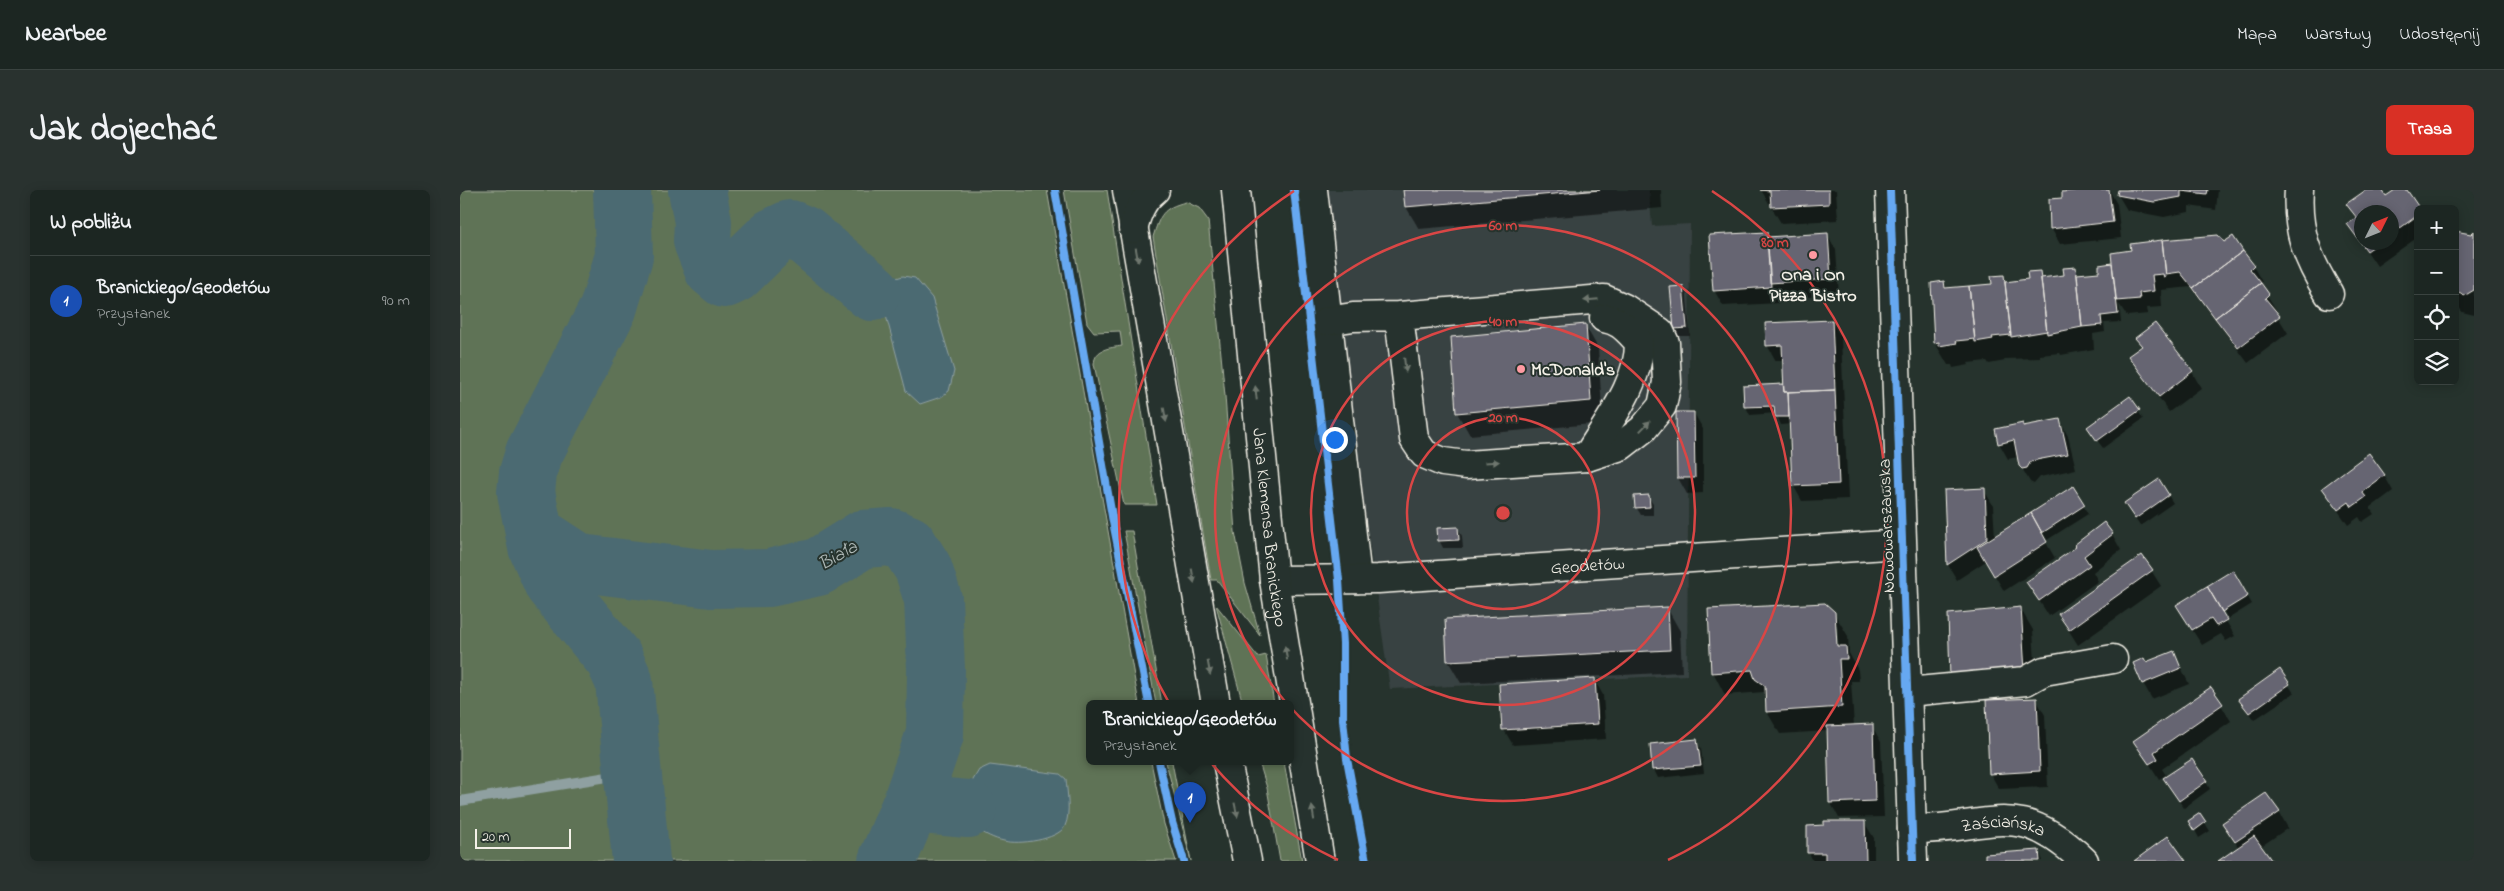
<!DOCTYPE html>
<html lang="pl">
<head>
<meta charset="utf-8">
<style>
	body { margin:0; font-family:"Indie Flower",sans-serif; background:#29322f; color:#f1f3f6 }
	.controls { position:absolute; right:15px; top:15px; display:grid; overflow:hidden; border-radius:8px; box-shadow:0 2px 12px #0003 }
	.controls button { width:45px; height:45px; display:grid; place-items:center; padding:0; border:0; border-bottom:1px solid #3a4340; background:#1c2622; color:#f1f3f6; font:25px sans-serif }
	.compass { position:absolute; left:1894px; top:15px; width:45px; height:45px; border-radius:50%; background:#1c2622; box-shadow:0 2px 12px #0003; rotate:47deg }
	.scale { position:absolute; left:15px; bottom:12px; width:96px; box-sizing:border-box; padding-left:5px; border:2px solid #f4f1e8; border-top:0; font-size:14px; line-height:18px; white-space:nowrap; color:#f4f1e8; -webkit-text-stroke:4px #26332d; paint-order:stroke }
	.you { position:absolute; left:874px; top:249px; width:18px; height:18px; margin:-12px; border:4px solid #fff; border-radius:50%; background:#1a73e8; box-shadow:0 0 0 8px #1a73e833 }
	.badge { display:grid; place-items:center; width:32px; height:32px; border-radius:50%; background:#d93025; color:#fff; font-size:16px; font-weight:700 }
	.pin { position:absolute; translate:-50% -41px; filter:drop-shadow(0 1px 2px #0008) }
	.pin::after { content:''; position:absolute; top:26px; width:18px; height:15px; background:inherit; clip-path:polygon(0 0,100% 0,50% 100%) }
	.popup { position:absolute; left:626px; top:510px; width:208px; height:65px; box-sizing:border-box; display:grid; place-content:center; border-radius:8px; background:#1c2622; filter:drop-shadow(0 1px 4px #0005); font-size:16px; white-space:nowrap; color:#a0a5a5 }
	.popup b { font-size:19px; color:#f1f3f6 }
	.popup::after { content:''; position:absolute; left:50%; top:100%; margin-left:-10px; border:10px solid transparent; border-top-color:#1c2622 }
	.list { margin:0; padding:0; list-style:none }
	h2 { display:flex; justify-content:space-between; align-items:center; height:65px; margin:0; padding:0 20px; font-size:21px }
	h2 small { font-size:16px; font-weight:400; color:#a0a5a5 }
	.list li { display:grid; grid-template-columns:32px 1fr auto; gap:15px; align-items:center; box-sizing:border-box; height:90px; padding:0 20px; border-top:1px solid #3a4340 }
	.list b { display:block; font-size:19px; white-space:nowrap }
	.list p { margin:0; font-size:16px; white-space:nowrap; color:#a0a5a5 }
	.list em { font-size:16px; font-style:normal; color:#a0a5a5 }
	.icon { flex:none; width:28px; height:28px; fill:none; stroke:currentColor; stroke-width:2; stroke-linecap:round; stroke-linejoin:round }
	.map { position:relative; flex:none; width:2014px; height:671px; overflow:hidden; border-radius:8px }
	header { display:flex; align-items:center; gap:30px; box-sizing:border-box; height:70px; padding:0 25px; background:#1c2622; border-bottom:1px solid #3a4340 }
	header strong { font-size:24px }
	nav { display:flex; gap:28px; margin-inline-start:auto; font-size:18px }
	.intro { display:flex; align-items:center; justify-content:space-between; box-sizing:border-box; height:120px; padding:0 30px }
	h1 { margin:0; font-size:35px }
	.button { padding:12px 22px; border-radius:8px; background:#d93025; color:#fff; font-size:18px; font-weight:700 }
	main { display:flex; gap:30px; padding:0 30px }
	aside { flex:1; background:#1c2622; border-radius:8px; box-shadow:0 2px 12px #0003 }
	.map>svg:first-child { display:block }
	.built { fill:#394242 }
	.green { fill:#5f7356; stroke:#aab29f }
	.water { fill:#4c6a72; stroke:#8fa0a1 }
	.shadow { fill:#0007; fill-rule:evenodd }
	.lines { fill:none; stroke-linecap:round; stroke-linejoin:round }
	.stream { stroke:#8fa0a1; stroke-width:10 }
	.river { stroke:#4c6a72; stroke-width:58 }
	.building { fill:#666572; stroke:#f4f1e8 }
	.minor-casing { stroke:#f4f1e8; stroke-width:31 }
	.major-casing { stroke:#f4f1e8; stroke-width:31 }
	.minor { stroke:#26332d; stroke-width:28 }
	.major { stroke:#26332d; stroke-width:28 }
	.cycleway-casing { stroke:#26332d; stroke-width:11 }
	.cycleway { stroke:#66a8f1; stroke-width:8 }
	.oneway { fill:#6e766e }
	.ring { fill:none; stroke:#da4645; stroke-width:2.5 }
	.poi-dot { fill:#ff9aa2; stroke:#26332d; stroke-width:2 }
	.labels { text-anchor:middle; stroke-width:4; stroke-linejoin:round; paint-order:stroke }
	.poi-label { font-size:18px; font-weight:bold; fill:#f4f1e8; stroke:#26332d }
	.street-label { font-size:18px; fill:#f4f1e8; stroke:#26332d }
	.water-label { font-size:19px; font-style:italic; fill:#b1bbb9; stroke:#26332d }
	.centre { fill:#da4645; stroke:#26332d; stroke-width:2.5 }
	.ring-label { font-size:15px; text-anchor:middle; font-weight:bold; fill:#da4645; stroke:#26332d; stroke-width:4; stroke-linejoin:round; paint-order:stroke }
</style>
</head>
<body>
<header>
<strong>Nearbee</strong>
<nav><a>Mapa</a><a>Warstwy</a><a>Udostępnij</a></nav>
</header>
<div class="intro"><h1>Jak dojechać</h1><a class="button">Trasa</a></div>
<main>
<aside>
<h2>W pobliżu<small></small></h2>
<ul class="list">
<li><span class="badge" style="background:#1a4fb4">1</span><div><b>Branickiego/Geodetów</b><p>Przystanek</p></div><em>90 m</em></li>
</ul>
</aside>
<div class="map">
<svg width="2014" height="671" viewBox="0 0 2014 671">
	<rect width="100%" height="100%" fill="#26332d"/>
	<filter id="ink" filterUnits="userSpaceOnUse"><feTurbulence type="fractalNoise" baseFrequency=".02" numOctaves="2"/><feDisplacementMap in="SourceGraphic" scale="10" xChannelSelector="R" yChannelSelector="G"/><feConvolveMatrix kernelMatrix="1 2 1 2 8 2 1 2 1" color-interpolation-filters="sRGB"/></filter>
	<g filter="url(#ink)">
		<path class="built" d="M859,0H1189L1192,36L1230,34L1227,485L930,499Z"/>
		<path class="green" d="M0,0H587L679,514H630V572H691L704,634L716,671H0Z
			M604,0H647L697,315H664L634,174C635,158 650,158 662,156L660,141L634,142L627,133Z
			M726,12L739,18L748,30L765,206L775,342L785,393L800,445L757,390H751L693,47C700,25 702,18 726,12Z
			M664,341H672L702,514H696Z
			M756,415L798,467L806,465L814,514H783Z
			M706,572H712L731,671Z
			M799,572H824L842,671H820L807,598Z"/>
		<path class="water" d="M443,86L455,88L472,108L494,181L489,201L481,207L460,214L446,201L424,118L412,102L423,92Z
			M530,575L600,584L606,589C607,602 611,623 605,636C598,650 558,655 544,651C534,649 524,644 516,638L508,619L513,590L519,580Z"/>
		<path class="shadow" d="M945,0H1201L1202,18L959,39L946,17Z
			M1301,0H1376L1378,30L1321,33Z
			M1631,0H1649L1657,14L1661,48L1600,54L1591,38L1604,9Z
			M1659,0H1758L1756,20L1729,16V22L1704,27L1667,20L1658,5Z
			M1908,0H1921L1926,8L1937,0H1945L1958,19V47L1917,76L1889,35L1897,29L1888,14ZM1902,22H1932V52H1902Z
			M1306,43L1310,48L1367,44L1376,60L1379,105L1319,109V113L1263,116L1254,100Z
			M2014,43V125L2002,122L1995,111V47Z
			M1758,46L1764,54L1793,76L1802,92L1800,94L1817,121L1815,122L1828,143L1788,173L1731,97L1701,100L1702,117L1687,118L1688,124L1667,126L1659,114L1661,132L1644,133L1645,142L1633,144L1634,159L1601,165L1600,163L1580,165V168L1544,169L1545,171L1529,174L1527,171L1508,173L1509,175L1493,178L1492,175H1488L1475,153L1472,94L1484,93L1488,99L1533,95L1543,86L1547,93L1569,90L1579,82L1583,89L1605,87L1615,78L1619,85L1641,83L1651,75L1654,77L1672,61V55Z
			M1223,97L1227,105L1230,146H1219L1215,139Z
			M1372,132L1381,147L1388,309L1342,311L1333,295L1331,234L1321,235L1316,223L1290,225L1286,217L1323,195L1325,199L1324,171H1316L1307,155Z
			M1125,135L1138,158L1143,233L1010,245L997,223L992,148Z
			M1695,135L1732,182L1741,198L1709,222L1669,166L1682,157L1677,148Z
			M1670,208L1683,229L1643,258L1633,245Z
			M1234,223L1243,239V303L1227,304L1218,288Z
			M1599,230L1608,246L1616,279L1580,287L1574,294L1570,292L1560,275L1558,267L1548,269L1539,253L1564,238Z
			M1924,285L1933,301L1910,318L1914,324L1902,332L1899,327L1888,335L1863,299Z
			M1613,298L1628,324L1587,350L1573,326L1571,327L1595,368L1544,401L1526,371L1497,390L1488,375L1485,301L1524,300L1533,315L1535,348Z
			M1708,305L1713,313L1680,336L1665,314Z
			M1188,307L1193,314V325H1181L1176,317Z
			M998,338L1002,346L1003,358H983L979,350Z
			M1652,344L1661,360L1633,382L1638,391L1589,426L1567,392Z
			M1682,366L1701,396L1618,455L1599,425Z
			M1773,382L1792,414L1768,429L1763,420L1760,421L1775,446L1766,451L1761,444L1742,455L1727,432Z
			M1207,418L1220,441L1222,482L1001,493L988,471L986,431Z
			M1560,418L1573,440L1577,504L1504,510Z
			M1374,423L1388,446L1389,463L1398,480L1399,491H1391L1394,536H1412L1421,552L1424,627L1379,628L1370,612L1368,541L1320,544L1307,522L1304,502L1265,505L1253,482ZM1375,435H1377L1379,463H1376Z
			M1714,463L1729,494L1692,509L1683,493Z
			M1819,481L1834,503L1794,530L1784,517Z
			M1134,489L1143,505L1146,549L1053,555L1044,540Z
			M1751,499L1771,531L1702,579L1706,585L1699,589L1675,551Z
			M1576,509L1585,525L1588,597L1539,599L1530,583Z
			M1237,551L1241,559L1244,583L1198,588L1194,580L1191,555Z
			M1746,592L1750,599L1724,618L1709,597Z
			M1819,622L1828,638L1800,657L1810,671H1760L1779,658L1763,634Z
			M1740,625L1750,641L1739,648L1730,631Z
			M1404,632L1414,648V671H1353L1349,663L1348,637Z
			M1579,661L1583,671H1527Z"/>
		<g class="lines">
			<path class="stream" d="M0,611L172,583"/>
			<path class="river" d="M162,0L164,66L148,119L74,263L68,283L66,302L77,357L93,394L154,469L164,491L181,671
				M237,0L243,32L242,51L253,79L265,89L275,84L313,47L330,39L344,45L412,102
				M74,343L120,373L251,389L309,388L358,377L403,349L431,347L448,354L463,378L473,409L476,479L475,544L451,614L427,671
				M451,614L508,619"/>
		</g>
		<path class="building" d="M943,0H1140L945,17Z
			M1300,0H1369V14L1311,17L1310,1Z
			M1621,0H1649L1653,32L1590,39L1589,9L1602,8V2Z
			M1658,0H1748L1747,4L1721,1V7L1694,12L1657,5Z
			M1906,0H1922L1926,6L1935,0H1947L1960,19H1958V25L1932,44V22H1902V52H1920L1907,61L1887,34L1897,28L1886,14Z
			M1995,41L2011,44L2014,41V100L2004,106L2002,104L1995,102Z
			M1307,42L1311,97L1253,101L1249,45Z
			M1368,43L1371,89L1310,93L1307,47Z
			M1758,45L1764,52L1773,46L1783,61L1733,98L1720,82L1706,84L1702,50Z
			M1702,50L1706,87L1704,88L1703,84L1692,85L1694,101L1679,103L1680,109L1656,111L1651,63L1671,60L1670,54Z
			M1783,61L1794,75L1790,79L1801,93L1755,128L1733,98Z
			M1652,73L1658,124L1641,126L1642,135L1622,137L1617,84L1639,82V75Z
			M1616,77L1622,137L1587,144L1581,88L1604,85L1603,78Z
			M1580,81L1587,141L1551,147L1545,92L1568,89L1567,82Z
			M1544,85L1551,145L1532,147L1533,149L1515,152L1509,96L1532,94L1531,86Z
			M1484,91L1485,98L1509,96L1515,149L1496,151L1497,153L1479,156V152L1474,153L1471,93Z
			M1801,93L1809,104L1805,108L1820,126L1778,158L1755,128Z
			M1223,96L1227,138L1214,139L1210,97Z
			M1372,130L1375,200L1324,202L1322,155L1306,156L1305,133Z
			M1695,133L1733,181L1699,207L1668,166L1682,156L1675,148Z
			M1126,134L1131,211L996,223L991,147Z
			M1323,194L1324,202H1328L1329,227H1315L1314,216L1284,217L1283,196Z
			M1375,200L1379,294L1332,296L1328,202Z
			M1670,206L1680,220L1637,251L1627,237Z
			M1216,222H1234L1235,288H1217Z
			M1600,229L1608,264L1571,271L1567,278L1562,279L1559,276L1554,250L1538,254L1535,239L1563,233V236Z
			M1909,263L1925,285L1902,302L1906,307L1892,317L1889,312L1878,320L1862,298Z
			M1699,289L1709,305L1675,329L1664,313Z
			M1613,296L1625,315L1582,343L1571,323Z
			M1525,298L1527,349L1487,375L1484,300Z
			M1189,305L1190,317L1175,318L1174,306Z
			M1571,323L1587,352L1534,386L1517,357Z
			M1644,332L1653,344L1624,366L1630,375L1579,411L1566,392L1616,357L1614,355Z
			M998,337L999,350L978,351L977,338Z
			M1682,365L1693,380L1609,440L1598,424Z
			M1773,380L1788,406L1762,422L1747,396Z
			M1747,396L1767,430L1756,436L1751,429L1732,440L1716,415Z
			M1365,413L1375,422L1377,456H1386L1387,469H1379L1382,517L1306,522L1305,496L1295,489L1292,480L1251,483L1248,419Z
			M1208,417L1210,460L987,471L985,429Z
			M1561,417L1565,482L1490,488L1488,424Z
			M1714,461L1721,478L1682,494L1673,473L1684,468L1686,472Z
			M1820,479L1830,494L1789,523L1778,509Z
			M1135,488L1138,534L1042,540L1039,494Z
			M1751,497L1763,514L1694,562L1698,569L1689,574L1673,551Z
			M1577,508L1580,581L1529,584L1526,510Z
			M1413,534L1415,611L1369,613L1367,536Z
			M1237,549L1241,576L1192,580L1190,554Z
			M1732,569L1747,591L1719,611L1703,588Z
			M1806,603L1820,622L1775,652L1762,633Z
			M1740,623L1746,632L1734,641L1728,631Z
			M1364,631H1405L1406,671H1365V663H1347V636L1364,635Z
			M1708,646L1726,671H1674Z
			M1794,646L1812,671H1758Z
			M1579,660L1580,671H1525V664Z"/>
		<g class="lines">
			<g class="minor-casing">
				<g id="minor">
					<path d="M853,0L897,389"/>
					<path d="M1430,0L1453,671"/>
					<path d="M1839,0C1836,41 1848,70 1869,104"/>
					<path d="M867,131L893,127L939,126L1144,109L1164,118L1200,142L1205,153L1207,192L1202,216L1183,239L1161,256L1127,267L1006,275L983,272L964,264L954,249L939,126"/>
					<path d="M1127,267C1147,233 1180,193 1179,152C1168,141 1160,130 1144,128"/>
					<path id="s1" d="M814,390L918,389L1441,354"/>
					<path d="M1447,502L1566,491L1584,481L1653,469"/>
					<path id="s2" d="M1452,639C1531,640 1556,606 1624,671"/>
				</g>
			</g>
			<g class="major-casing">
				<g id="major">
					<path d="M667,0L756,514"/>
					<path id="s3" d="M776,0L814,390L860,671"/>
					<path d="M673,39C677,23 682,10 695,0"/>
					<path d="M767,572L787,671"/>
				</g>
			</g>
			<use href="#minor" class="minor"/>
			<use href="#major" class="major"/>
			<g class="cycleway-casing">
				<path id="cycleway" d="M595,0L653,332L689,514
					M834,0L879,390L883,454V529L887,569L906,671
					M1430,0L1453,671
					M699,572L712,632L724,671"/>
			</g>
			<use href="#cycleway" class="cycleway"/>
		</g>
		<defs><path id="oneway-solid" d="M-6-.8H1V-3.2L6.5 0L1 3.2V.8H-6Z" transform="scale(1.25)"/></defs>
		<g class="oneway">
			<use href="#oneway-solid" transform="translate(677 65) rotate(80)"/>
			<use href="#oneway-solid" transform="translate(1131 110) rotate(175)"/>
			<use href="#oneway-solid" transform="translate(945 175) rotate(83)"/>
			<use href="#oneway-solid" transform="translate(796 203) rotate(-96)"/>
			<use href="#oneway-solid" transform="translate(705 225) rotate(80)"/>
			<use href="#oneway-solid" transform="translate(1185 236) rotate(-46)"/>
			<use href="#oneway-solid" transform="translate(1032 272) rotate(-3)"/>
			<use href="#oneway-solid" transform="translate(733 386) rotate(80)"/>
			<use href="#oneway-solid" transform="translate(826 463) rotate(-99)"/>
			<use href="#oneway-solid" transform="translate(749 478) rotate(79)"/>
			<use href="#oneway-solid" transform="translate(776 620) rotate(78)"/>
			<use href="#oneway-solid" transform="translate(853 623) rotate(-99)"/>
		</g>
	</g>
	<g class="ring">
		<circle cx="1043" cy="323" r="96"/>
		<circle cx="1043" cy="323" r="192"/>
		<circle cx="1043" cy="323" r="288"/>
		<path d="M878 670A384 384 0 0 1 834 1M1252 1A384 384 0 0 1 1208 670"/>
	</g>
	<g class="poi-dot">
		<circle cx="1353" cy="65" r="5"/>
		<circle cx="1061" cy="179" r="5"/>
	</g>
	<g class="labels">
		<g class="poi-label">
			<text x="1353" y="90">Ona i On<tspan x="1353" dy="21">Pizza Bistro</tspan></text>
			<text x="1071" y="185" text-anchor="start">McDonald's</text>
		</g>
		<g class="street-label">
			<text dy="6" stroke="none"><textPath href="#s3" startOffset="339">Jana Klemensa Branickiego</textPath></text>
			<text transform="translate(1426 336) rotate(-92)" y="6">Nowowarszawska</text>
			<text dy="6" stroke="none"><textPath href="#s1" startOffset="314">Geodetów</textPath></text>
			<text dy="6" stroke="none"><textPath href="#s2" startOffset="92">Zaściańska</textPath></text>
		</g>
		<g class="water-label">
			<text transform="translate(377 364) rotate(-30)" y="7">Biała</text>
		</g>
	</g>
	<circle cx="1043" cy="323" r="8" class="centre"/>
	<g class="ring-label">
		<text x="1043" y="40">60 m</text>
		<text x="1315" y="57">80 m</text>
		<text x="1043" y="136">40 m</text>
		<text x="1043" y="232">20 m</text>
	</g>
</svg>
<div class="controls">
<button>+</button>
<button>−</button>
<button><svg class="icon" aria-label="locate" viewBox="0 0 24 24"><circle cx="12" cy="12" r="6"/><path d="M12 2v4M12 18v4M2 12h4M18 12h4"/></svg></button>
<button><svg class="icon" aria-label="layers" viewBox="0 0 24 24"><path d="M12 4l9 5-9 5-9-5zM3 14l9 5 9-5"/></svg></button>
</div>
<svg class="compass" viewBox="-18 -18 36 36"><path d="M0-13l5 13h-10z" fill="#e53935"/><path d="M0 13l5-13h-10z" fill="#a0a5a5"/></svg>
<div class="scale">20 m</div>
<div class="you"></div>
<div class="pin badge" style="left:730px;top:633px;background:#1a4fb4">1</div>
<div class="popup"><b>Branickiego/Geodetów</b>Przystanek</div>
</div>
</main>
</body>
</html>
